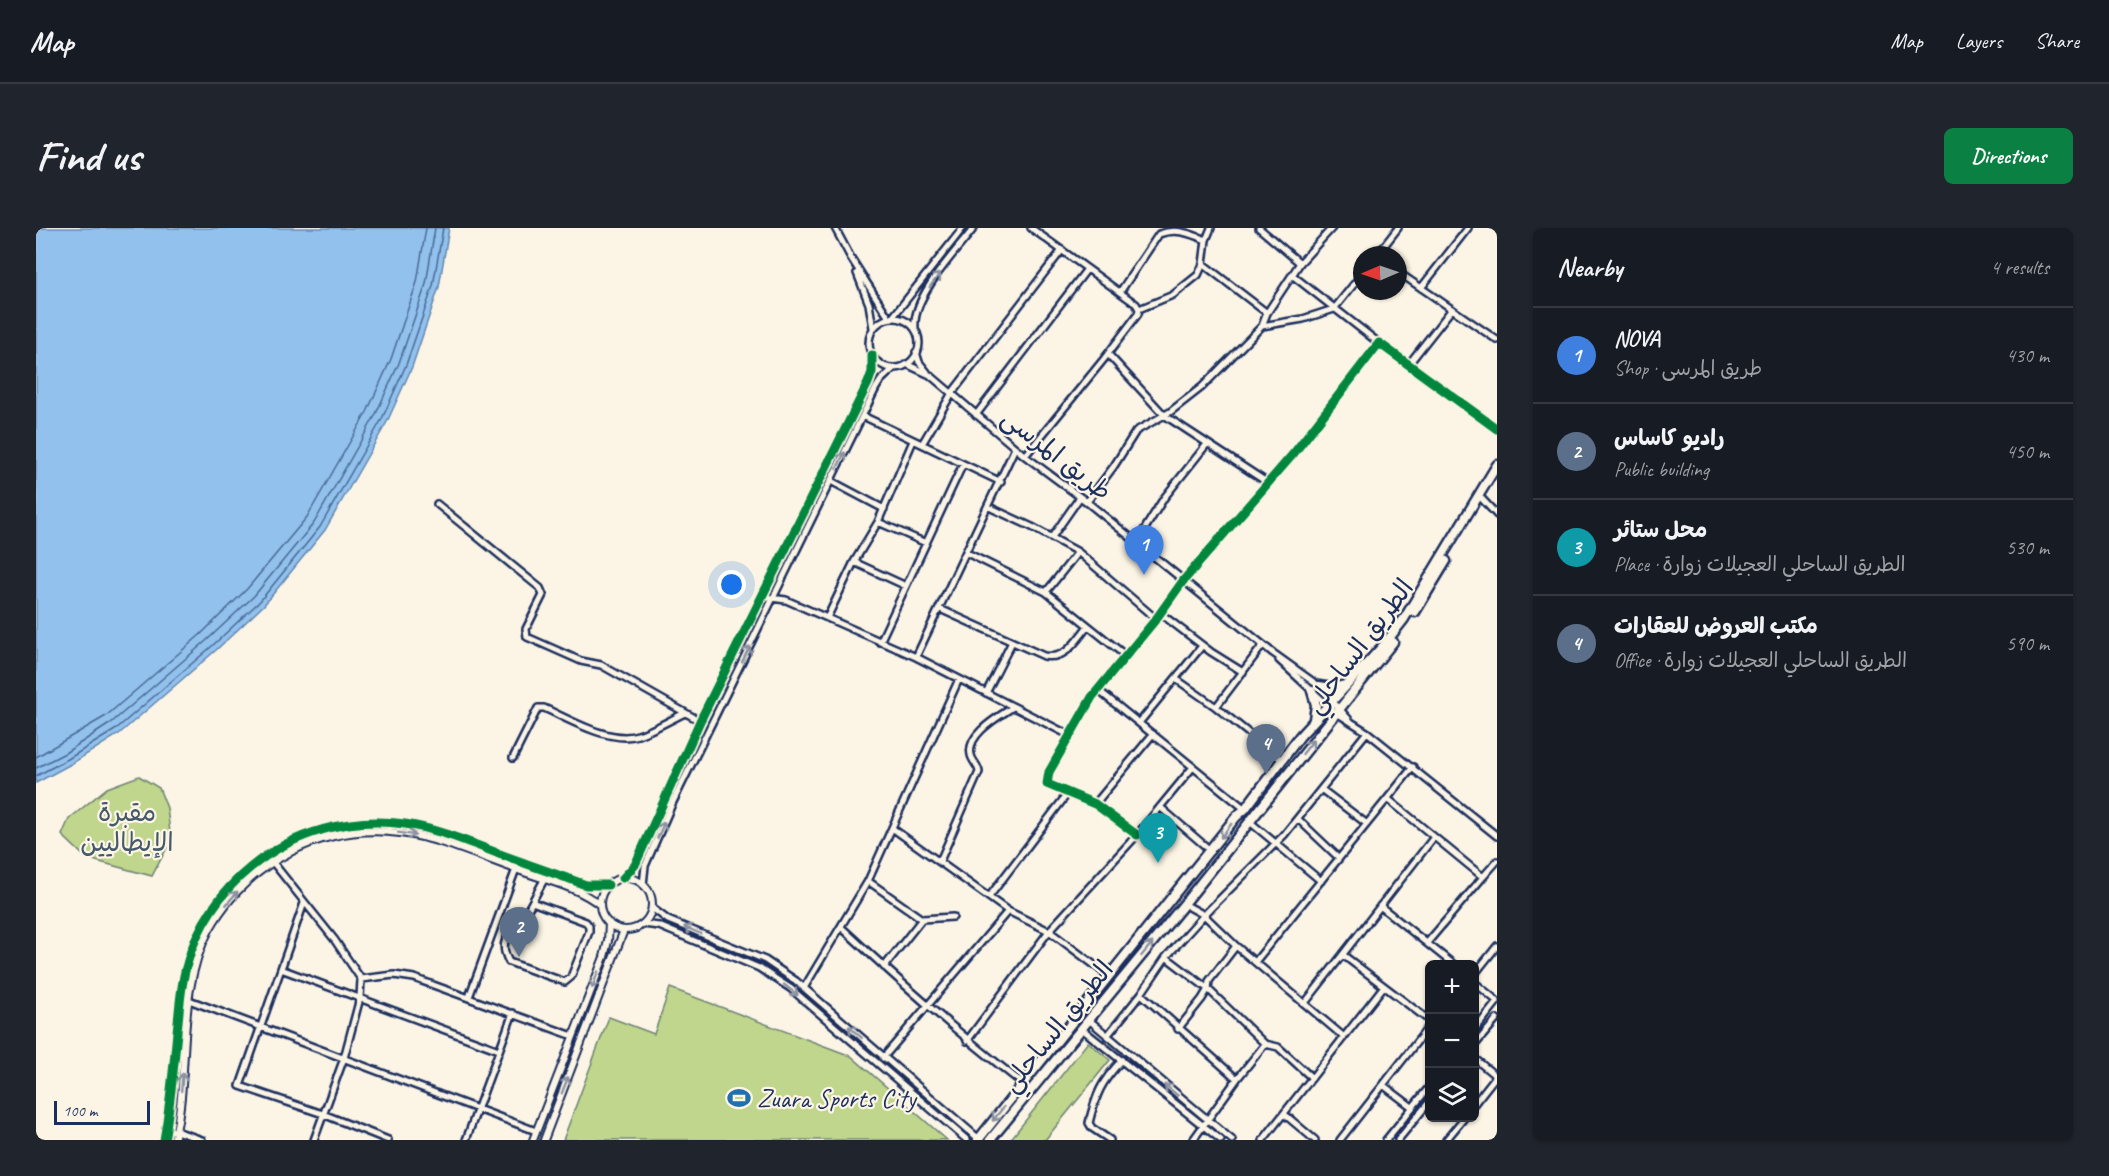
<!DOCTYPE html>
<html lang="en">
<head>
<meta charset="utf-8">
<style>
	body { margin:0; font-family:Caveat,"Playpen Sans Arabic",sans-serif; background:#20242c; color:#f1f3f6 }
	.controls { position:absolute; right:18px; bottom:18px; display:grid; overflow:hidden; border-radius:9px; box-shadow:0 2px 4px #0004 }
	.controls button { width:54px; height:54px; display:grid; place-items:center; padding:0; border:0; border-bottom:2px solid #363941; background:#171b24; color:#f1f3f6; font:30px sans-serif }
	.compass { position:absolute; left:1317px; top:18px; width:54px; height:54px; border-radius:50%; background:#171b24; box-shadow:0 2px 4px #0004; rotate:268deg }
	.scale { position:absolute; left:18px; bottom:15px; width:96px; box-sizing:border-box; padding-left:6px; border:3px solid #1b2f5e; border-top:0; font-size:16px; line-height:21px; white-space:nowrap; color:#1b2f5e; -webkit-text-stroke:4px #fcf5e5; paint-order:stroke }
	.you { position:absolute; left:696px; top:357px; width:21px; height:21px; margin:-15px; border:4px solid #fff; border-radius:50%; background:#1a73e8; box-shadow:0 0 0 9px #1a73e833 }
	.badge { display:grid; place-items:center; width:39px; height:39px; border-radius:50%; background:#0b8043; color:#fff; font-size:20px; font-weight:700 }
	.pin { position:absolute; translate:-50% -50px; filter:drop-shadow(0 2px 3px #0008) }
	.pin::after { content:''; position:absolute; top:32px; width:21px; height:18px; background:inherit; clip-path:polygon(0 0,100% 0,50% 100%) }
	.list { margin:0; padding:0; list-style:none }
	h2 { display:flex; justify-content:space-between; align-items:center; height:78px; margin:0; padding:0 24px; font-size:26px }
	h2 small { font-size:20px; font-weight:400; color:#9ea1a6 }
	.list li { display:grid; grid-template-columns:39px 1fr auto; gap:18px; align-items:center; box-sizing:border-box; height:96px; padding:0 24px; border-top:2px solid #363941 }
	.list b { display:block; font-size:22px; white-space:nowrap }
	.list p { margin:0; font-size:20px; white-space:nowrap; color:#9ea1a6 }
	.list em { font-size:20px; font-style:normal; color:#9ea1a6 }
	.icon { flex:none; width:33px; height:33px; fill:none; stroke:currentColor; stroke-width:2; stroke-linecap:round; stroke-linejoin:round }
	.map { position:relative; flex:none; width:1461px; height:912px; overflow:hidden; border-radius:9px }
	header { display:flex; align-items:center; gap:36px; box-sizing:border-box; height:84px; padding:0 30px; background:#171b24; border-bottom:2px solid #363941 }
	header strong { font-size:28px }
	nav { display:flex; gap:33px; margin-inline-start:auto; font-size:21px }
	.intro { display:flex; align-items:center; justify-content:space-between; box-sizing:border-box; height:144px; padding:0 36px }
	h1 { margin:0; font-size:42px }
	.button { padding:15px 27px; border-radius:9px; background:#0b8043; color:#fff; font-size:21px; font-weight:700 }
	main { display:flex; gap:36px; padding:0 36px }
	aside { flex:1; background:#171b24; border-radius:9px; box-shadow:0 2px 4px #0004 }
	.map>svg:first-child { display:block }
	.green { fill:#bfd68c; stroke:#6d8275; stroke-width:1.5 }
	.water { fill:#91c1ec; stroke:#6287b3; stroke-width:1.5 }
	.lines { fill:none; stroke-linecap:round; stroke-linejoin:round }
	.shore { stroke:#4a6997; stroke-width:1.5 }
	.minor-casing { stroke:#1b2f5e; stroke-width:10 }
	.tertiary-casing { stroke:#1b2f5e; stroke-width:10 }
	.trunk-casing { stroke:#1b2f5e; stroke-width:13 }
	.minor { stroke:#fcf5e5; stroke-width:5 }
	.tertiary { stroke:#fcf5e5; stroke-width:6 }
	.trunk { stroke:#fcf5e5; stroke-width:8 }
	.cycleway-casing { stroke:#fcf5e5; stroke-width:13 }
	.cycleway { stroke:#00873e; stroke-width:9 }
	.oneway { stroke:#8c92a2 }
	.labels { text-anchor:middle; stroke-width:4.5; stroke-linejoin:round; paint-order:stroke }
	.street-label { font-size:26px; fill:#1b2f5e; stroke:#fcf5e5 }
	.park-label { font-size:26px; fill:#44596a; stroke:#fcf5e5 }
	.poi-label { font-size:26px; fill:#1b2f5e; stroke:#fcf5e5; text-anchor:start }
</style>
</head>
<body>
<header>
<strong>Map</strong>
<nav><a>Map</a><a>Layers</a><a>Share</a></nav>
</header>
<div class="intro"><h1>Find us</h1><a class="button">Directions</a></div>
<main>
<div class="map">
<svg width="1461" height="912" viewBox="0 0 1461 912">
	<rect width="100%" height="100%" fill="#fcf5e5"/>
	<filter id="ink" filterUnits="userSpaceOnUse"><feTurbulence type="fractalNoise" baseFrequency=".0167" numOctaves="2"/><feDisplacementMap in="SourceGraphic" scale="12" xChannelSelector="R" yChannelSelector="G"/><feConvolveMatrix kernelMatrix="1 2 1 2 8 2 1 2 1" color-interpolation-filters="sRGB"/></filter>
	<g filter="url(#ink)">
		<path class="green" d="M103,548L123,560L131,580L135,612L116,648L60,633L47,627L26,607L33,591L71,560Z
			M634,760L815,828L911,912H527L573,789L618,806Z
			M1052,814L1074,832L1009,912H974Z"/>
		<path class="water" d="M0,0H413L403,59L376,139L351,194L289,302L228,377L179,423L83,506L35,536L0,555Z"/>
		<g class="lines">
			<path class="shore" d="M0,529L70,488L164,407L211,361L271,289L331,184L355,131L381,54L390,0
				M0,540L29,525L75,495L170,413L218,368L278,295L339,188L363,135L390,56L399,0
				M0,548L32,531L79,502L175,419L224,373L284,299L346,191L370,137L397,58L407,0"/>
			<g class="minor-casing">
				<path id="minor" d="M799,0L815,30L853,90
					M1223,0L1264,35
					M1341,27L1362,0
					M1167,36L1231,85
					M1362,44L1461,112
					M821,45L833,76L837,100
					M1256,47L1343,115
					M1385,60L1432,0
					M1084,64L1123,6C1140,0 1153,5 1170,12
					M1103,81L1137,67L1162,47L1167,36L1170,12L1175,0
					M856,90L927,0
					M833 115a25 25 0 1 1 50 0a25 25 0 1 1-50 0Z
					M1226,98L1267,91L1298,81L1326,46
					M879,100C876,68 919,25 938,0
					M880,124L883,134L891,144
					M1072,126L1128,187L1232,255
					M870,136L894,147L989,228L1051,274L1237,425L1283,458L1315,494
					M1372,137L1416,81
					M940,187L1051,41
					M827,188L965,254
					M886,216L916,165L1026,22
					M989,228L1068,131L1102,86L1103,81L1100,76L995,0
					M795,253L848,281
					M1446,271L1461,287
					M1051,274L1078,238L1100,203L1134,184L1166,159L1226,98L1231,85L1264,35L1296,0
					M401,276L504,360L507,367L490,401L491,409L545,433L565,437L664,493
					M953,279L996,299L1042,324L1120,391
					M842,294L890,315
					M1016,309L1044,269
					M1100,315L1128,270L1171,216
					M931,325L1010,364L1090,428
					M818,334L870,358
					M1010,364L1042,324
					M726,367L735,370L750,372L880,429L1033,507
					M904,381L1008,428C1030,432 1040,413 1052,398
					M1124,385L1175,424L1207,444
					M791,390L818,334L842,294L877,213
					M844,414L927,236
					M880,429L979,220
					M1243,432L1299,484L1331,504L1461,608
					M1140,451L1180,479L1246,532
					M1062,462L1209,581
					M950,465L976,414
					M1180,479L1227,417
					M1103,495L1166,418
					M477,530L502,480H508C533,491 574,516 602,507C618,502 634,492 649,485
					M1285,561L1331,596
					M1352,571L1447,649L1461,633
					M1059,576L1117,506
					M1124,579L1175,623
					M1262,591L1303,630
					M1214,594L1285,653
					M856,600L972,683L1013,703L1073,748
					M1101,607L1059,576L1011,556L1013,544L1056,469L1120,391L1147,353L1258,225L1343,115L1461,201
					M231,627L298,711L325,751L324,770L308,830L278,912
					M904,633L943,544C942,537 936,533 935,527C930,506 964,488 977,479
					M587,650L599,637L664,493L832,155L836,144V127
					M832,653L886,691
					M607,657L609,638L636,576L840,160L845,152L858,140
					M953,669L1032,565
					M496,674L550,694L553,698V704L535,749L529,754L473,734C460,710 477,706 487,690C495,677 501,664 508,652
					M268,675L204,858L287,886L352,912
					M1148,676L1168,687L1200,718L1308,809
					M1344,678L1417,736
					M616,680L632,692L729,732L760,753L943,911
					M607,696L623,698L723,740L754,760L931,912
					M805,699C864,754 923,806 986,855
					M1391,715L1447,649
					M1307,727L1394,793
					M1130,729L1172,761L1229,816L1242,819L1276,850
					M1219,734L1377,539
					M848,739L886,691L917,689
					M245,741L463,822
					M1438,747L1461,718
					M325,751L358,747L378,750L537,808
					M1438,754L1461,773
					M768,760L832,653L923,451
					M1105,766L1201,851L1157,912
					M433,769L480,641
					M153,772L500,903
					M1269,775L1398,609
					M1053,792L1196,912
					M1046,801L1185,912
					M1142,801L1166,771L1172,761L1173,753L1200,718
					M1438,803L1461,774
					M1071,808L1105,766L1130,729L1168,687L1248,607L1331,504
					M931,813L1013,703L1101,607L1157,539
					M1438,818L1461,791
					M847,830L972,683
					M1438,830L1461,849
					M1201,851L1229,816
					M1347,857L1376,879
					M1438,876L1460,848
					M1248,886L1279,912
					M130,902L140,903L166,912
					M430,912L477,785
					M1074,912L1056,900L1053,895C1060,866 1065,854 1086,832
					M1227,912L1348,758
					M1304,912L1394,797
					M1350,912L1394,858
					M1362,912L1394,873
					M1410,912L1428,890"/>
			</g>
			<g class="tertiary-casing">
				<path id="tertiary" d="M564 676a26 26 0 1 1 52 0a26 26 0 1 1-52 0Z
					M128,912C135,873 138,834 142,794C144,775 145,755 151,736C161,698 185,663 215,639C258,604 314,588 369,596C403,601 437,616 469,628C496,638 523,647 550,657H572
					M138,912C155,844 139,766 173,702C211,634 287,595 364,605C403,610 440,627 477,640C505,651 541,658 564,677
					M497,912L568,729L572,713L573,695
					M508,912L588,702"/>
			</g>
			<g class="trunk-casing">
				<path id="trunk" d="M1379,384L1410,333
					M1283,458L1296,460L1310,457
					M1276,463L1280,477L1278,491
					M942,912L1200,589L1209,581L1264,508L1347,418L1368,391L1461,237
					M954,912L1148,676L1357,414"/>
			</g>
			<use href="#minor" class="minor"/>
			<use href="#tertiary" class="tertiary"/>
			<use href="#trunk" class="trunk"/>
			<g class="cycleway-casing">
				<path id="cycleway" d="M1101,607L1059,576L1011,556L1013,544L1056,469L1120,391L1147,353L1258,225L1343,115L1461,201
					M587,650L599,637L664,493L832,155L836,144V127
					M128,912C135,873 138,834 142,794C144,775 145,755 151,736C161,698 185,663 215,639C258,604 314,588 369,596C403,601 437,616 469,628C496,638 523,647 550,657H572"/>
			</g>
			<use href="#cycleway" class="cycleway"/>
		</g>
		<defs><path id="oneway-shaft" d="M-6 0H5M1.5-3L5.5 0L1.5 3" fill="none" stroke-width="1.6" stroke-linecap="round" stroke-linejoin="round" transform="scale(1.5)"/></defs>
		<g class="oneway">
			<use href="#oneway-shaft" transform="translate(899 52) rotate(-53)"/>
			<use href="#oneway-shaft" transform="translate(805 232) rotate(-64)"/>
			<use href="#oneway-shaft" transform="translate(710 426) rotate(-64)"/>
			<use href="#oneway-shaft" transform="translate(1272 519) rotate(-52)"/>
			<use href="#oneway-shaft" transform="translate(625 602) rotate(-66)"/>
			<use href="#oneway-shaft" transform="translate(1190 603) rotate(127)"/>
			<use href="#oneway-shaft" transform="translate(371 606) rotate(9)"/>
			<use href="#oneway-shaft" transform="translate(196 670) rotate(-50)"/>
			<use href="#oneway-shaft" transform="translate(656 702) rotate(-157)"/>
			<use href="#oneway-shaft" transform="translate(1111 721) rotate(-51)"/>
			<use href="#oneway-shaft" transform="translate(559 752) rotate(110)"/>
			<use href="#oneway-shaft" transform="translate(755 762) rotate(38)"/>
			<use href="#oneway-shaft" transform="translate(819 804) rotate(-139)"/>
			<use href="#oneway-shaft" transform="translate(146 854) rotate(-85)"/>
			<use href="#oneway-shaft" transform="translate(529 857) rotate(-69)"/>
			<use href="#oneway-shaft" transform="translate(1135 862) rotate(-140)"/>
			<use href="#oneway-shaft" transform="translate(962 886) rotate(128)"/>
		</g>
	</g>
	<defs>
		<g id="stadium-bare" transform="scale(1.8)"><path d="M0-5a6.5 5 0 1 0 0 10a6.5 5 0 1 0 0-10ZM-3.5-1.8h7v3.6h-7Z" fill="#1f6fb2" stroke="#fcf5e5" stroke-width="2.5" paint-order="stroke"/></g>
	</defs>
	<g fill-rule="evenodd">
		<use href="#stadium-bare" x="703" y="870"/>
	</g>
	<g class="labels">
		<g class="street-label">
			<text transform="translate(1021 226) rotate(38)" y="9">طريق المرسى</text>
			<text transform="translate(1323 418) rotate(-53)" y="9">الطريق الساحلي</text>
			<text transform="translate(1021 798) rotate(-51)" y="9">الطريق الساحلي</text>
		</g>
		<g class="park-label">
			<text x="91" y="593">مقبرة<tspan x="91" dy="30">الإيطاليين</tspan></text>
		</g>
		<g class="poi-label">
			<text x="721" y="879">Zuara Sports City</text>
		</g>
	</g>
</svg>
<div class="controls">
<button>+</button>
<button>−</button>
<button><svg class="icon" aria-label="layers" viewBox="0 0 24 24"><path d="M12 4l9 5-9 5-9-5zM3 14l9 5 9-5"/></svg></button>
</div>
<svg class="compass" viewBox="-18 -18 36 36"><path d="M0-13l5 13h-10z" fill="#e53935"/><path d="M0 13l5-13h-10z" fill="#9ea1a6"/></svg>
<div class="scale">100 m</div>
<div class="you"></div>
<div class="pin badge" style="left:1108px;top:347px;background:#3f7fe0">1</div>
<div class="pin badge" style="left:483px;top:729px;background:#5c6f8a">2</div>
<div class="pin badge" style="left:1122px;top:635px;background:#0f9aa8">3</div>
<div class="pin badge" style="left:1230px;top:546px;background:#5c6f8a">4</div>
</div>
<aside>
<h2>Nearby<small>4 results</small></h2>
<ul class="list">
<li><span class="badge" style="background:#3f7fe0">1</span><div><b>NOVA</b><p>Shop · طريق المرسى</p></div><em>430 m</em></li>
<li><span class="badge" style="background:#5c6f8a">2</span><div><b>راديو كاساس</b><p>Public building</p></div><em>450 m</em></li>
<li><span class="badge" style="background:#0f9aa8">3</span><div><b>محل ستائر</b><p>Place · الطريق الساحلي العجيلات زوارة</p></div><em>530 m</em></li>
<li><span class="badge" style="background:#5c6f8a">4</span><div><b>مكتب العروض للعقارات</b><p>Office · الطريق الساحلي العجيلات زوارة</p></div><em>590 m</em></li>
</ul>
</aside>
</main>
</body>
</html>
